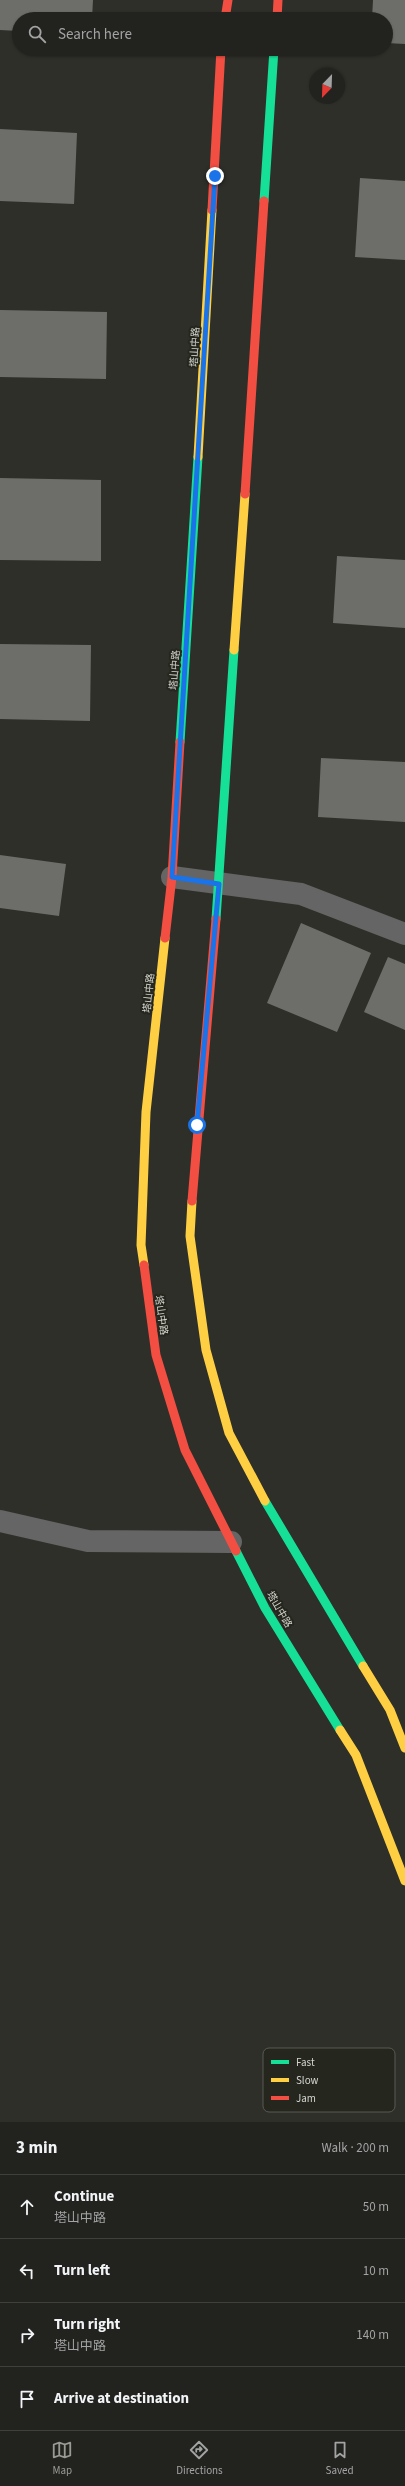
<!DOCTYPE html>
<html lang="en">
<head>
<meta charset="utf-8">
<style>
	body { margin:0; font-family:"Source Sans 3","Noto Sans SC",sans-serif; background:#2e2f2c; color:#f1f3f6 }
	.compass { position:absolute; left:309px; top:68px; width:36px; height:36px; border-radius:50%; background:#22231f; box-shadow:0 1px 3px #0004; rotate:203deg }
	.stop { position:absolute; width:12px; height:12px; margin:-9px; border:3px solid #1a73e8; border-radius:50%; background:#fff }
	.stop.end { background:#1a73e8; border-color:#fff; box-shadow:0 1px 4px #0008 }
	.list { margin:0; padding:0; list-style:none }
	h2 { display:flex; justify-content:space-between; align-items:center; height:52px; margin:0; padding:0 16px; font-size:17px }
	h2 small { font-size:13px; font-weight:400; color:#a2a4a4 }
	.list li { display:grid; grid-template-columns:26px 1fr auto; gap:12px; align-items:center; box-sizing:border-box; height:64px; padding:0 16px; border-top:1px solid #3f403d }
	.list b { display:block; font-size:15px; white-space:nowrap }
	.list p { margin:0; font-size:13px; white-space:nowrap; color:#a2a4a4 }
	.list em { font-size:13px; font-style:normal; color:#a2a4a4 }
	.icon { flex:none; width:22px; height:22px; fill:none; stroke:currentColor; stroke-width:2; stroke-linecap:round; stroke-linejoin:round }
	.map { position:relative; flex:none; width:405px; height:2122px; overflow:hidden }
	.search { position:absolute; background:#22231f; box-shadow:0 1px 3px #0004; left:12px; right:12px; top:12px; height:44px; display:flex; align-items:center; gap:10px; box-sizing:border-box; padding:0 14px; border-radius:22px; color:#a2a4a4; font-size:15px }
	.sheet { height:308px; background:#22231f }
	nav { display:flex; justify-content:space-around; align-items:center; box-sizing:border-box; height:56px; border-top:1px solid #3f403d; background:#22231f; font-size:11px; color:#a2a4a4 }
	nav a { display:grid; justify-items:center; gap:2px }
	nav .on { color:#999a94 }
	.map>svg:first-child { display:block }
	.building { fill:#6d6e69 }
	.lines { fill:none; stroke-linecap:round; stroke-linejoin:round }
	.street { stroke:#646564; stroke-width:22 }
	.fast { stroke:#16e098; stroke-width:9 }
	.slow { stroke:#ffcf43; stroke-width:9 }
	.jam { stroke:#f24e42; stroke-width:9 }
	.route { stroke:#1a73e8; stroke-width:5 }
	.labels { text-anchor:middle; stroke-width:4; stroke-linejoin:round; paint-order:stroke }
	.street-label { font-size:10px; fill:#d2d4ce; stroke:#25271e }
	.key { fill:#25271e; stroke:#595b53; stroke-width:1 }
	.key-label { font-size:11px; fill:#d2d4ce }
</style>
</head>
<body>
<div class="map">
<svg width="405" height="2122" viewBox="0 0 405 2122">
	<rect width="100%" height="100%" fill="#2e2f29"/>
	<path class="building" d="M0,0H93L92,19H19V31L0,30Z
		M373,0H405V44L386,43V19H372Z
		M0,129L77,133L74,204L0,201Z
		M360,178L405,181V260L355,257Z
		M0,310L107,312L106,379L0,377Z
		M0,478L101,480V561L0,560Z
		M337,556L405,560V628L333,623Z
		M0,644L91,645L90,721L0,719Z
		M321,758L405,762V822L318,817Z
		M0,855L66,864L59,916L0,908Z
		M301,923L371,953L337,1032L267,1003Z
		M388,957L405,964V1030L364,1012Z"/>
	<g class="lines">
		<path class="street" d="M172,877L301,894L405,934
			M0,1521L88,1541L231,1542"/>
		<path class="fast" d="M264,201L274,49
			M180,742L198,457
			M216,919L234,650
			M265,1501L363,1666
			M236,1551L265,1608L340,1730"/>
		<path class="slow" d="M198,457L212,210
			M234,650L245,494
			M192,1201L190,1236L206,1350L229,1433L265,1501
			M144,1265L141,1245L146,1112L165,938
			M363,1666L390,1710L405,1748
			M340,1730L356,1755L405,1881"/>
		<path class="jam" d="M225,19L228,0
			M277,19L278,0
			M212,210L221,49
			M245,494L264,201
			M165,938L172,877L180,742
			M192,1201L216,919
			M144,1265L156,1355L185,1450L236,1551"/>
	</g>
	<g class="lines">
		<path class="route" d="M197,1125L219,884L172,877L215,176"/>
	</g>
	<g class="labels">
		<g class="street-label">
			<text transform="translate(194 347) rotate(-87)" y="4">塔山中路</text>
			<text transform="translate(174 670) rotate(-86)" y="4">塔山中路</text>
			<text transform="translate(148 993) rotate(-84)" y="4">塔山中路</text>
			<text transform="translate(162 1315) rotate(82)" y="4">塔山中路</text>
			<text transform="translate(280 1609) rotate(60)" y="4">塔山中路</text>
		</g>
	</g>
	<rect x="263" y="2048" width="132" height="64" rx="6" class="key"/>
	<rect x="271" y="2060" width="18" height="4" fill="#16e098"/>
	<rect x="271" y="2078" width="18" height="4" fill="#ffcf43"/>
	<rect x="271" y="2096" width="18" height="4" fill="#f24e42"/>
	<g class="key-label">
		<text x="296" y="2066">Fast</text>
		<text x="296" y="2084">Slow</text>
		<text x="296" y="2102">Jam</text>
	</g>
</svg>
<svg class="compass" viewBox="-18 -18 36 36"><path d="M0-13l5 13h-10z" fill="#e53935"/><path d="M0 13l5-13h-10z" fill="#a2a4a4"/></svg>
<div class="stop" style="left:197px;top:1125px"></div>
<div class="stop end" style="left:215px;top:176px"></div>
<div class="search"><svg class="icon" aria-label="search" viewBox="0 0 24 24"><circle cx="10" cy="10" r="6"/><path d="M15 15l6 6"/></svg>Search here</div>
</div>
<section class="sheet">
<h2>3 min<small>Walk · 200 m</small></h2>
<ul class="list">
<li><svg class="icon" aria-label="ahead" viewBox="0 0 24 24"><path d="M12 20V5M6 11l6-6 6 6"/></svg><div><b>Continue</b><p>塔山中路</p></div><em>50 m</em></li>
<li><svg class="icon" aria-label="left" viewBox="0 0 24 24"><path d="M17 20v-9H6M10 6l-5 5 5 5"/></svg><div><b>Turn left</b></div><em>10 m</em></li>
<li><svg class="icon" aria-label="right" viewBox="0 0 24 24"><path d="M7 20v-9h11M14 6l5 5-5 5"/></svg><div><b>Turn right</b><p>塔山中路</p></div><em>140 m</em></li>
<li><svg class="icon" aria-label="arrive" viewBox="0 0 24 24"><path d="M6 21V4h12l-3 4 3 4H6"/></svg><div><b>Arrive at destination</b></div></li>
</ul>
</section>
<nav>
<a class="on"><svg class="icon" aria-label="map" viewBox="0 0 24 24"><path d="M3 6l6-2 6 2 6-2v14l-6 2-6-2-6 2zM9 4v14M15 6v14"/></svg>Map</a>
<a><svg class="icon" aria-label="directions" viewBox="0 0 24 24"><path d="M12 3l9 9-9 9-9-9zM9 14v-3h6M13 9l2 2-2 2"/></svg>Directions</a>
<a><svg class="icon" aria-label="saved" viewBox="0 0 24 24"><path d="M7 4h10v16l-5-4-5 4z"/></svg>Saved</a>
</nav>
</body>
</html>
